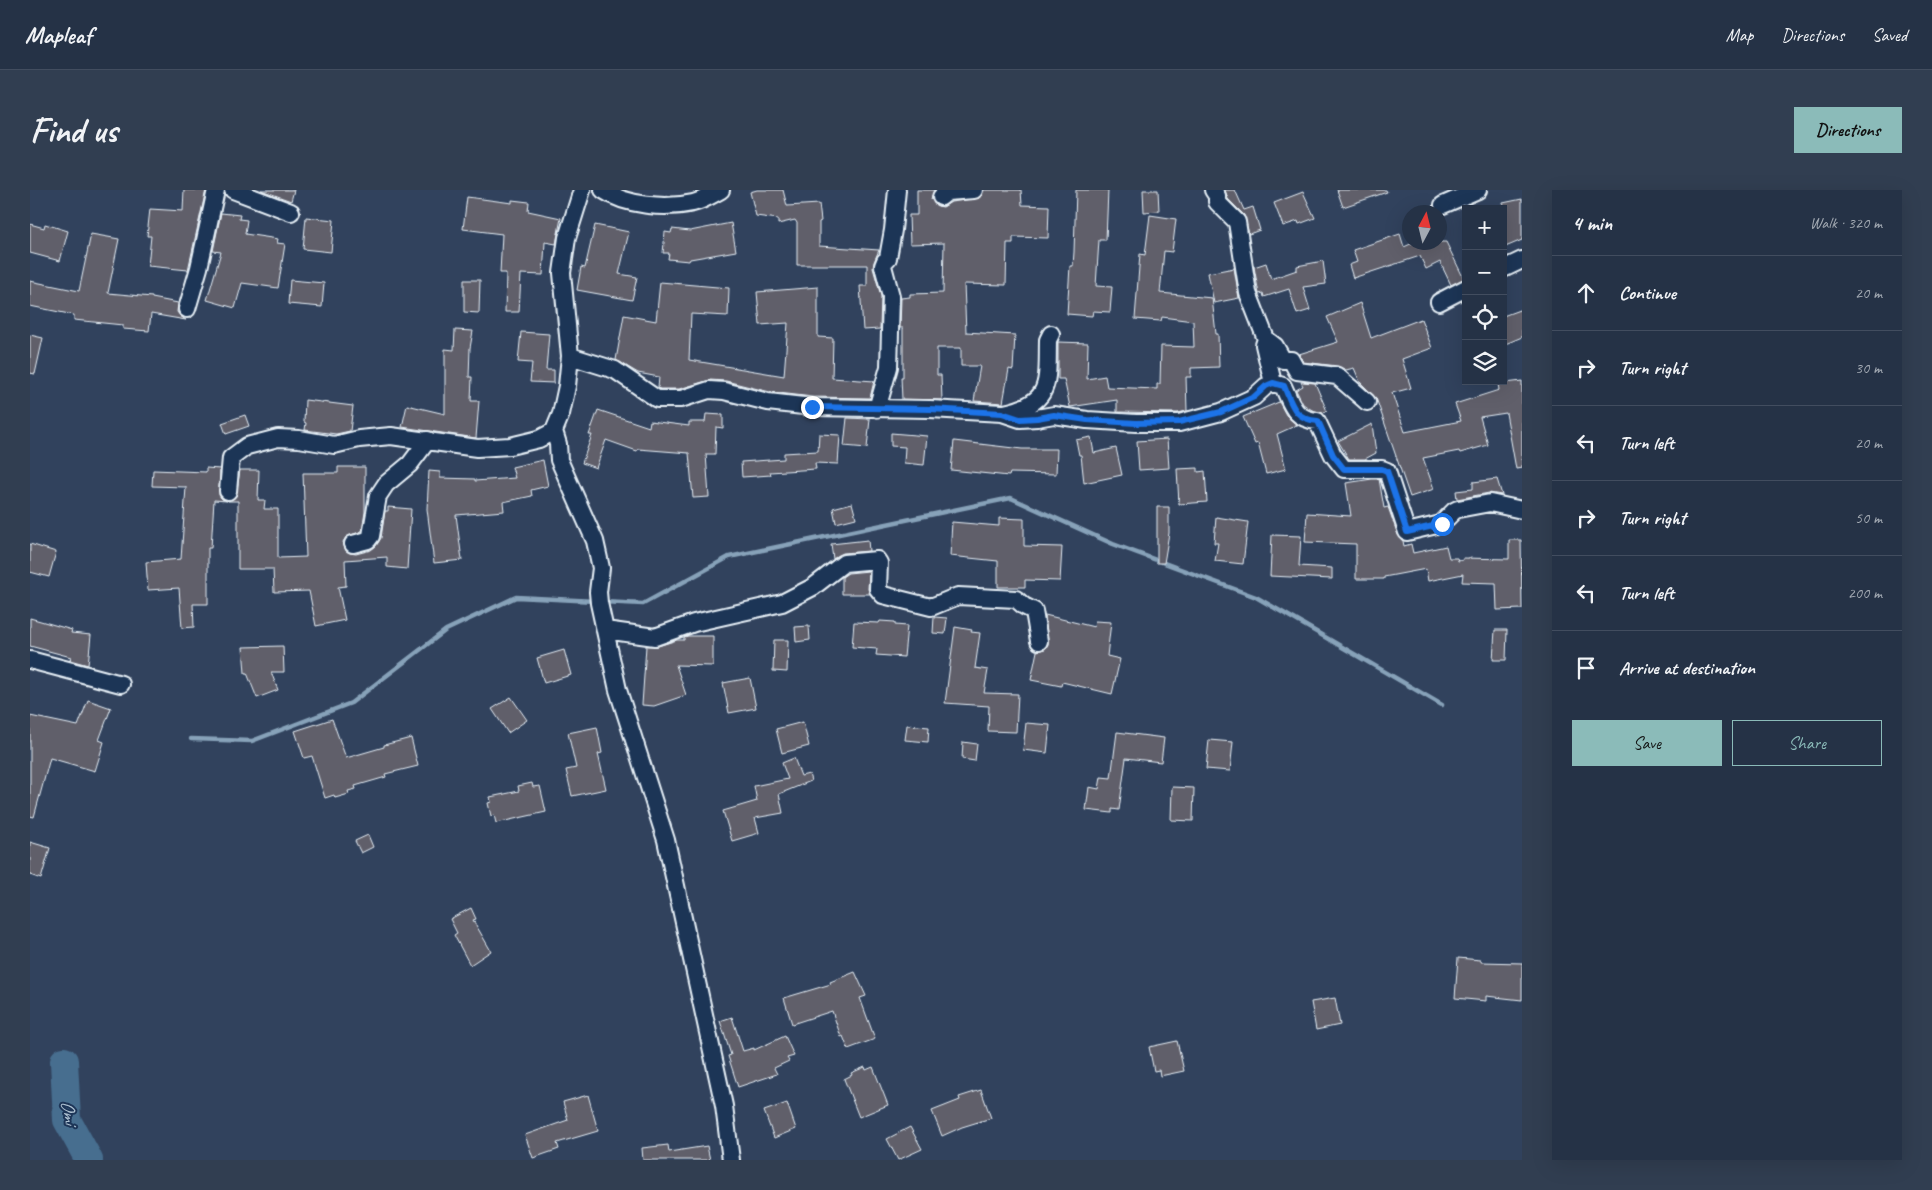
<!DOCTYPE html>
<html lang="en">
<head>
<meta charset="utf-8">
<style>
	body { margin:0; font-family:Caveat,sans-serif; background:#313e51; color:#f1f3f6 }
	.controls { position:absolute; right:15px; top:15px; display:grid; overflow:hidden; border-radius:0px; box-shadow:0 5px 20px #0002 }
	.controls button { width:45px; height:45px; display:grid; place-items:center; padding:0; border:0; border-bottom:1px solid #424d5f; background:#253246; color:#f1f3f6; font:25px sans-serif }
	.compass { position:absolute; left:1372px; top:15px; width:45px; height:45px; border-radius:50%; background:#253246; box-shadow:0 5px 20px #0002; rotate:7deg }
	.stop { position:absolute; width:15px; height:15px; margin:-11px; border:4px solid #1a73e8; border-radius:50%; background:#fff }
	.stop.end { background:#1a73e8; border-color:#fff; box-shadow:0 1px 5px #0008 }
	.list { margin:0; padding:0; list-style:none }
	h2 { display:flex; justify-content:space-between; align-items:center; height:65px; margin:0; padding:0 20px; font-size:21px }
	h2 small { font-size:16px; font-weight:400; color:#a3aab3 }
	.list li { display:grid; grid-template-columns:32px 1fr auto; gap:15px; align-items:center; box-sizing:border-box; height:75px; padding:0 20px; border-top:1px solid #424d5f }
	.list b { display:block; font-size:19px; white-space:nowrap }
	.list em { font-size:16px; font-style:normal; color:#a3aab3 }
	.actions { display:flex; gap:10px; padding:15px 20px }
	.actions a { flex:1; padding:11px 0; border:1px solid #8bbbb9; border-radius:0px; text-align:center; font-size:18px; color:#8bbbb9 }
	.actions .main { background:#8bbbb9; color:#111 }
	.icon { flex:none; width:28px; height:28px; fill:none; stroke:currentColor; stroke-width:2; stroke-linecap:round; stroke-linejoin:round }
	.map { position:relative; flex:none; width:1492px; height:970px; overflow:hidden; border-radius:0px }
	header { display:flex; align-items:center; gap:30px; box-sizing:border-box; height:70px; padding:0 25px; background:#253246; border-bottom:1px solid #424d5f }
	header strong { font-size:24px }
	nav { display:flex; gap:28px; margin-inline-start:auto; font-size:18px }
	.intro { display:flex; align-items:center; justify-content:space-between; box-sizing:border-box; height:120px; padding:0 30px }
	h1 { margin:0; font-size:35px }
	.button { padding:12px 22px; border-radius:0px; background:#8bbbb9; color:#111; font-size:18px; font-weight:700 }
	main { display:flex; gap:30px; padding:0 30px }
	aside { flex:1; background:#253246; border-radius:0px; box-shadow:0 5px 20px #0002 }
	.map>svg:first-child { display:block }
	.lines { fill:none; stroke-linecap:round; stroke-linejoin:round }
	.stream { stroke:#87a2b9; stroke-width:4.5 }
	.river { stroke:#476e8f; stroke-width:28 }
	.building { fill:#615f6b; stroke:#e8f1f8 }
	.minor-casing { stroke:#e8f1f8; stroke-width:20 }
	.minor { stroke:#1d3557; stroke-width:16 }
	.route { stroke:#1a73e8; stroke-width:6 }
	.labels { text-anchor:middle; stroke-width:4; stroke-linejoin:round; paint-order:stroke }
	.water-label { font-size:19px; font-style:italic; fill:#b0c3d3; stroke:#1d3557 }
</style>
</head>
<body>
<header>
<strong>Mapleaf</strong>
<nav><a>Map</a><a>Directions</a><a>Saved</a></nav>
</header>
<div class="intro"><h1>Find us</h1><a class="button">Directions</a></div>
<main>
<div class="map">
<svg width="1492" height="970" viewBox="0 0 1492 970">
	<rect width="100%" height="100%" fill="#31425d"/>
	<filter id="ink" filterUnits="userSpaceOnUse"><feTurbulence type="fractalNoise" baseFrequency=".02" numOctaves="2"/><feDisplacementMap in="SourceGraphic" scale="10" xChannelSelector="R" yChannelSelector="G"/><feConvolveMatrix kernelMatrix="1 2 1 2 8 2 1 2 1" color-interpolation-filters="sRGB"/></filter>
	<g filter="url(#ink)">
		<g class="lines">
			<path class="stream" d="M573,412L613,414L699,367L981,308L1083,354L1226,407L1412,515
				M161,549L222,551L321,513L416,440L486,407L565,411"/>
			<path class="river" d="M34,871L37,930L59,970"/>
		</g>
		<path class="building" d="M154,0H176L158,80L118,76L121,46H117L120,19L153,21Z
			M231,0H264L261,11Z
			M727,0H753L757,16L789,14L791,31L789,32V56L849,60L844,72L843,78L851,106L850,139L833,140L830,96H837V75H767V33L765,30L748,34V29L726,26L720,2Z
			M887,0H904L901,9L908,16L913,17L921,12L949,8L954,0H991L992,15L1019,16L1018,48L983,47V53H977L976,95L934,94L936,142L985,145L983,180L979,179L973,213L944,211L950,176H931V158H907V185H911L912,210L872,209L871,187H873V138H870L871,108L880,107V104L913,103L914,53L880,54L879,25H887Z
			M1046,0H1078L1076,50H1069L1066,96L1082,97L1080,122L1063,121L1062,126L1037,124L1040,76H1043L1044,62Z
			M1113,0H1128L1129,21L1114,22Z
			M1195,0H1205L1214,20L1223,17L1230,40L1219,44L1214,25L1198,9Z
			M1307,0H1356L1357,2L1313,17Z
			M1273,2L1285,28L1269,34L1268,31L1253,36L1244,13Z
			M437,7L482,13V10L499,12L498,21L531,28L526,54L515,52L513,85L491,84L489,122H475L476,83H470L472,44L433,39Z
			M1492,9V50L1473,58V13Z
			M191,23L210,25L209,29L217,30L215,44L248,49L247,53L255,54L248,98L212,93L205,118L177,110L191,62L183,61Z
			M1120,25L1146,29L1142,62L1134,61L1130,103L1182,108L1186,144H1188L1189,177L1161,178V187H1156L1157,221L1148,223L1087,222V210L1040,217L1034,189H1028V152L1058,153L1057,189L1075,186L1077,197L1127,199V194H1130L1131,156L1164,157L1163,131L1132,127L1131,131L1105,129L1110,64L1115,65Z
			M276,27L304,30L301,62L273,59Z
			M701,33L706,61L660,69L659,71L638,69L639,63H633L635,42L641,43L642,39L660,41Z
			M0,34L14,38L15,34L38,41L30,71L0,63Z
			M565,35L599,42L589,84L607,87L602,110L547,100L551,77L555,78Z
			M61,44L89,49L78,103L122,107V108L148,113L147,122L150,126L156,130L121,124L119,141L93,139V135L44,130V125L0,116V91L49,101Z
			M1370,44L1374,57L1385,52H1416L1434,89L1421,95L1410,72L1396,79L1390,66L1323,88L1319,75L1327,72L1323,60Z
			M1293,71L1296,94L1273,97L1280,120L1267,124L1259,99L1234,107L1233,103L1229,104L1224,77L1236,73L1241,89L1267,80V76Z
			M1204,78L1209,108L1184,113L1178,83Z
			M260,90L294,93L292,117L258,114Z
			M434,90H450L449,123L434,122Z
			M630,92L699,98L698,126L661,124L659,170L754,186L758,133L730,135L727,102L788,97V147L803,148L802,188L844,191L840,208L783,207L740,202L696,191L680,190L649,199H630L628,198L629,187L608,183L586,170L594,125L626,131Z
			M1330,113L1341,148L1391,129L1402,158L1372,169L1381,198L1362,203L1375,242L1431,231L1425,214L1469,200L1468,194L1492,191V278L1486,279L1476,223L1450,227L1458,255L1430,263L1429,261L1393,268L1404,299L1380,307L1346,208L1330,192L1324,178L1316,180L1308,176L1273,172L1269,164L1308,152L1297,127Z
			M1492,119V147L1473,155V126Z
			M425,140L443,141L440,158L439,187H442L441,211H449L446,248L372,237L377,215L415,224V159L424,160Z
			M491,142L519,144L516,180H524V193L500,192L502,173L488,172Z
			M0,145L13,148L5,184L0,183Z
			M1271,192L1285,193L1297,221L1293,223L1282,220L1273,214L1266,200L1273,196Z
			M275,210L323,216L320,241L306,244L275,240L276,233L274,232Z
			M1249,212L1256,225L1267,235L1247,244L1256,279L1236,284L1228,253L1225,254L1213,227Z
			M568,220L619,237L620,231L659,236V232H675L676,224L693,225V238L686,237L685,264H676L679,307L663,308L659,263L608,259L607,261L576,250L566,278L552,273L562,245H559Z
			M215,225L219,236L196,244L192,233Z
			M817,228L840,229L837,258L814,256Z
			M1342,234L1346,263L1335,269H1319L1308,251Z
			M861,243L897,246L894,275L874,273L875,257L861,256Z
			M789,244L810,245L808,274L785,273L786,279L740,282L741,285L712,287L711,272L754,269V263L788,261Z
			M1061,247L1064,263L1086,258L1092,285L1054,293L1051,265H1049L1046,250Z
			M1137,249L1139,278L1109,280L1107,251Z
			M924,251L992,259H1027L1026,284L980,283L979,286L921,280Z
			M513,270L518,296L501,300L502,306L473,312L474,321L426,325L432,370L404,373L397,319L399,281L410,282V288L445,289V291L485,288L482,277Z
			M308,277H335V322L332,341L316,347L313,352L316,361L320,363L326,364L341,360L346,356L351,348L355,321H358V317L381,319L377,379L357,377V367L315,370L316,396L308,397L315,430L286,436L279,401L244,402L243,379H208V311H198L206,306L210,280H229L228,310H235L234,319H248V368L276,367L273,283H308Z
			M176,278L190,279L189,305L192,309L197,311L184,310L181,358H178V414H163L164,437L152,438L149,398L118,400L116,372L151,369L156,297L122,296L123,280L176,282Z
			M1168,278V282L1175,281L1177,312L1149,314L1147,279Z
			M1342,289H1349L1354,318L1358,317L1368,345L1373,351L1374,356L1381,354L1383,363L1416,356L1419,368H1427L1428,371L1433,370V368L1479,369V350H1491L1492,419L1467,420L1466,393L1432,392L1433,384L1398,391L1396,379L1354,387V389H1326V354L1275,352L1277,323L1321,326L1316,293Z
			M1467,289L1472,305L1459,303L1427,309L1426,301L1443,299V292Z
			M822,313L826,328L806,333L803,318Z
			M1127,317H1139V343L1134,373H1127Z
			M1186,327L1218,332L1213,374L1185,371L1188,353H1184Z
			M969,328L994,329V356L1032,357L1030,391L995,390V397H968V371L920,366L922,332L969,336Z
			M1242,345L1271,346L1269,376L1302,378V389L1240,386Z
			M838,350L839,361L813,363L803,369L801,354Z
			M0,354L26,362L19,387L0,382Z
			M839,381L838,399L840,404H812V387L818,383Z
			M1015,425L1064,437L1065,431L1081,432L1077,466L1090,469L1082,504L1032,492L1031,496L1001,490L1007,461L1015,459L1018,454Z
			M904,427L917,428L915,444L903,443Z
			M0,428L42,440L41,443L61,445L58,475L40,470L41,467L0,456Z
			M850,431L865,432V435L877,436L874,467L846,465L847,459L822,457L824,432L849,433Z
			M779,436L780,450L766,452L765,437Z
			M925,437L942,440L941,442L950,443L945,478L958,480L954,503L988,504L986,542L958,541L959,516L915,513Z
			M1465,440H1477L1476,470H1463Z
			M658,446H683V476L646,475L656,505L624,516L612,515L616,456H628L647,450H654V447Z
			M744,450H758L757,482L743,481Z
			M253,456L254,482H241L248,500L227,508L217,483H215L213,457Z
			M534,460L541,485L514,493L507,468Z
			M720,488L726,518L699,523L693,493Z
			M481,507L497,530L478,543L462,519Z
			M58,510L81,518L69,550L74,552L65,581L20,568L4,627L0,626V526L48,536Z
			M302,529L316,568L354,557V555L381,548L388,576L355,584L356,587L325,596L326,599L318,601L319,604L305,608L304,605L295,608L282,566L274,568L265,541Z
			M773,532L779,556L752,563L746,539Z
			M996,533L1020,535L1017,563L993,560Z
			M877,535L899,537L898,552L875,550Z
			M567,537L572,563L568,564L576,599L542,606L536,580L546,578L538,543Z
			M1087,542L1134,548L1131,572L1096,568L1089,620L1082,619V623L1056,620L1059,597L1069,599L1071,587L1081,588Z
			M1179,550L1203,552L1200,581L1176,579Z
			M933,552L947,554L945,571L932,569Z
			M764,568L771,586L779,584L781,591L749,604L753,623L725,628L729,643L702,651L693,621L727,611L724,596L758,589L752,573Z
			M502,593L503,597L510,596L516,622L466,633L464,625L461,626L458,613L461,612L460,607L489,601L488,596Z
			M1142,597L1164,598L1163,631L1141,630Z
			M338,645L343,657L331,663L325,651Z
			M0,652L20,658L11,689L0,685Z
			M441,718L446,729L443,730L461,761L440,775L424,745L427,743L420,729Z
			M1428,768L1451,770V772L1492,773V810L1456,806V811L1425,808Z
			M825,782L836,806L830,808L845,849L818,859L813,846L811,847L802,821L762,834L754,808L801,794L800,792Z
			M1305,808L1310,835L1286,840L1281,812Z
			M702,827L713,861L724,858V860L755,846L764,866L757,868L759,871L744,878L747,884L708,897L698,866L701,865L690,831Z
			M1147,851L1154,881L1130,886L1129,880L1124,881L1119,857Z
			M835,877L836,880L843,877L858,915L829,927L814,889L822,885L821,883Z
			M951,900L961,928L932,937L912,946L902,921L930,910L929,907Z
			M558,905L568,941L527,953L529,959L503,968L495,945L538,930L533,912Z
			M757,913L766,939L744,948L734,921Z
			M880,937L892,959L868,970L857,949Z
			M638,955L639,962L677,956L680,970H613L612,958Z"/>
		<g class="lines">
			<g class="minor-casing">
				<path id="minor" d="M203,0L261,22
					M573,0C596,16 636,19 663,13C672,11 682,5 691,0
					M1183,0L1187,6V12L1207,32L1218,103L1236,149L1234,155L1243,193
					M911,7L917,2L944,0
					M1413,15L1448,0
					M1473,79L1492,70
					M1409,112L1436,98
					M157,119L169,78L186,0
					M1236,149L1245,156L1253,170H1261L1267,181L1307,186L1337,212
					M540,166L585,180L627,209H651L679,200L694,201L738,212L782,217L900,219L972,223L990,229L1007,228L1024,225L1057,230L1106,233H1149L1191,222L1224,207L1236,196L1243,193L1253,196C1262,215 1264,229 1287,231L1303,265L1314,279H1352L1357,281L1377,342L1411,334L1424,321L1428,319L1460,313L1492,320
					M847,219L859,177L861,106L853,76L855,71L858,68L863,40L867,0
					M974,223C1023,213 1017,192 1018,150L1021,144
					M524,241L528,254L529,270L565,351L571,378L568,402L569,413L588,500L636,650L694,916L701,970
					M198,301L201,268L217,256L248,248L269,249L304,255L329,249L361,246L447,258L480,256L509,249L524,241L531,224L537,196L540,166L532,83L537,48L552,0
					M323,354L338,350L341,346L348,306L356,294L380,274L398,250
					M575,440L625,447L664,433L752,413L783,397L814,373L847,370L849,373L848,399L853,405L901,417L928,406L986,409L994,416L1004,421L1009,451
					M0,470L91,494"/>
			</g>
			<use href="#minor" class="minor"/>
		</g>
	</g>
	<g class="lines" filter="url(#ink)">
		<path class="route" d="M782,217L900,219L972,223L990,229L1007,228L1024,225L1057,230L1106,233L1149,232L1191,222L1224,207L1236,196L1243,193L1254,196C1262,215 1264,229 1288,231L1303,265L1314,279H1352L1357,281L1377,342L1412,334"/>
	</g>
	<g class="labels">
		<g class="water-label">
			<text transform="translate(40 922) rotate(79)" y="7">Omi</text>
		</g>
	</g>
</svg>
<div class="controls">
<button>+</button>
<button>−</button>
<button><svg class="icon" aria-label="locate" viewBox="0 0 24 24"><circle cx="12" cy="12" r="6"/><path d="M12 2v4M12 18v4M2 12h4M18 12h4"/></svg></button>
<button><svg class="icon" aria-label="layers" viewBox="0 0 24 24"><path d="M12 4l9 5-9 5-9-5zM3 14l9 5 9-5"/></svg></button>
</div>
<svg class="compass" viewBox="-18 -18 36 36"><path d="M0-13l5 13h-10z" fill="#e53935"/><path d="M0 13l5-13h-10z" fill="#a3aab3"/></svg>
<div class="stop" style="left:1412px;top:334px"></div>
<div class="stop end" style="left:782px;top:217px"></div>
</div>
<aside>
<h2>4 min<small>Walk · 320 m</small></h2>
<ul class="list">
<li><svg class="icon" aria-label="ahead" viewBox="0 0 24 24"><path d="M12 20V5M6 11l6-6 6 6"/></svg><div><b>Continue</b></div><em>20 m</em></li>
<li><svg class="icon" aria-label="right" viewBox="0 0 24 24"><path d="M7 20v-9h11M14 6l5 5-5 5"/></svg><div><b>Turn right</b></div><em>30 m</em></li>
<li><svg class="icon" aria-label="left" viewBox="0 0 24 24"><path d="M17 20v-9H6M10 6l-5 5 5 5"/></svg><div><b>Turn left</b></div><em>20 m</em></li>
<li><svg class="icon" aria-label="right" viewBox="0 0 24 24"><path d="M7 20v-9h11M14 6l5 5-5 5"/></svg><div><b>Turn right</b></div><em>50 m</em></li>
<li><svg class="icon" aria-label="left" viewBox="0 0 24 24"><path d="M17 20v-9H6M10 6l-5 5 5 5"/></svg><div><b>Turn left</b></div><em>200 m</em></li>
<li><svg class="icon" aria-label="arrive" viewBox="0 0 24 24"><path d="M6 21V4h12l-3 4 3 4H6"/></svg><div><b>Arrive at destination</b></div></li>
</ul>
<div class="actions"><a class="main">Save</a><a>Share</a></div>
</aside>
</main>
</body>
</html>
